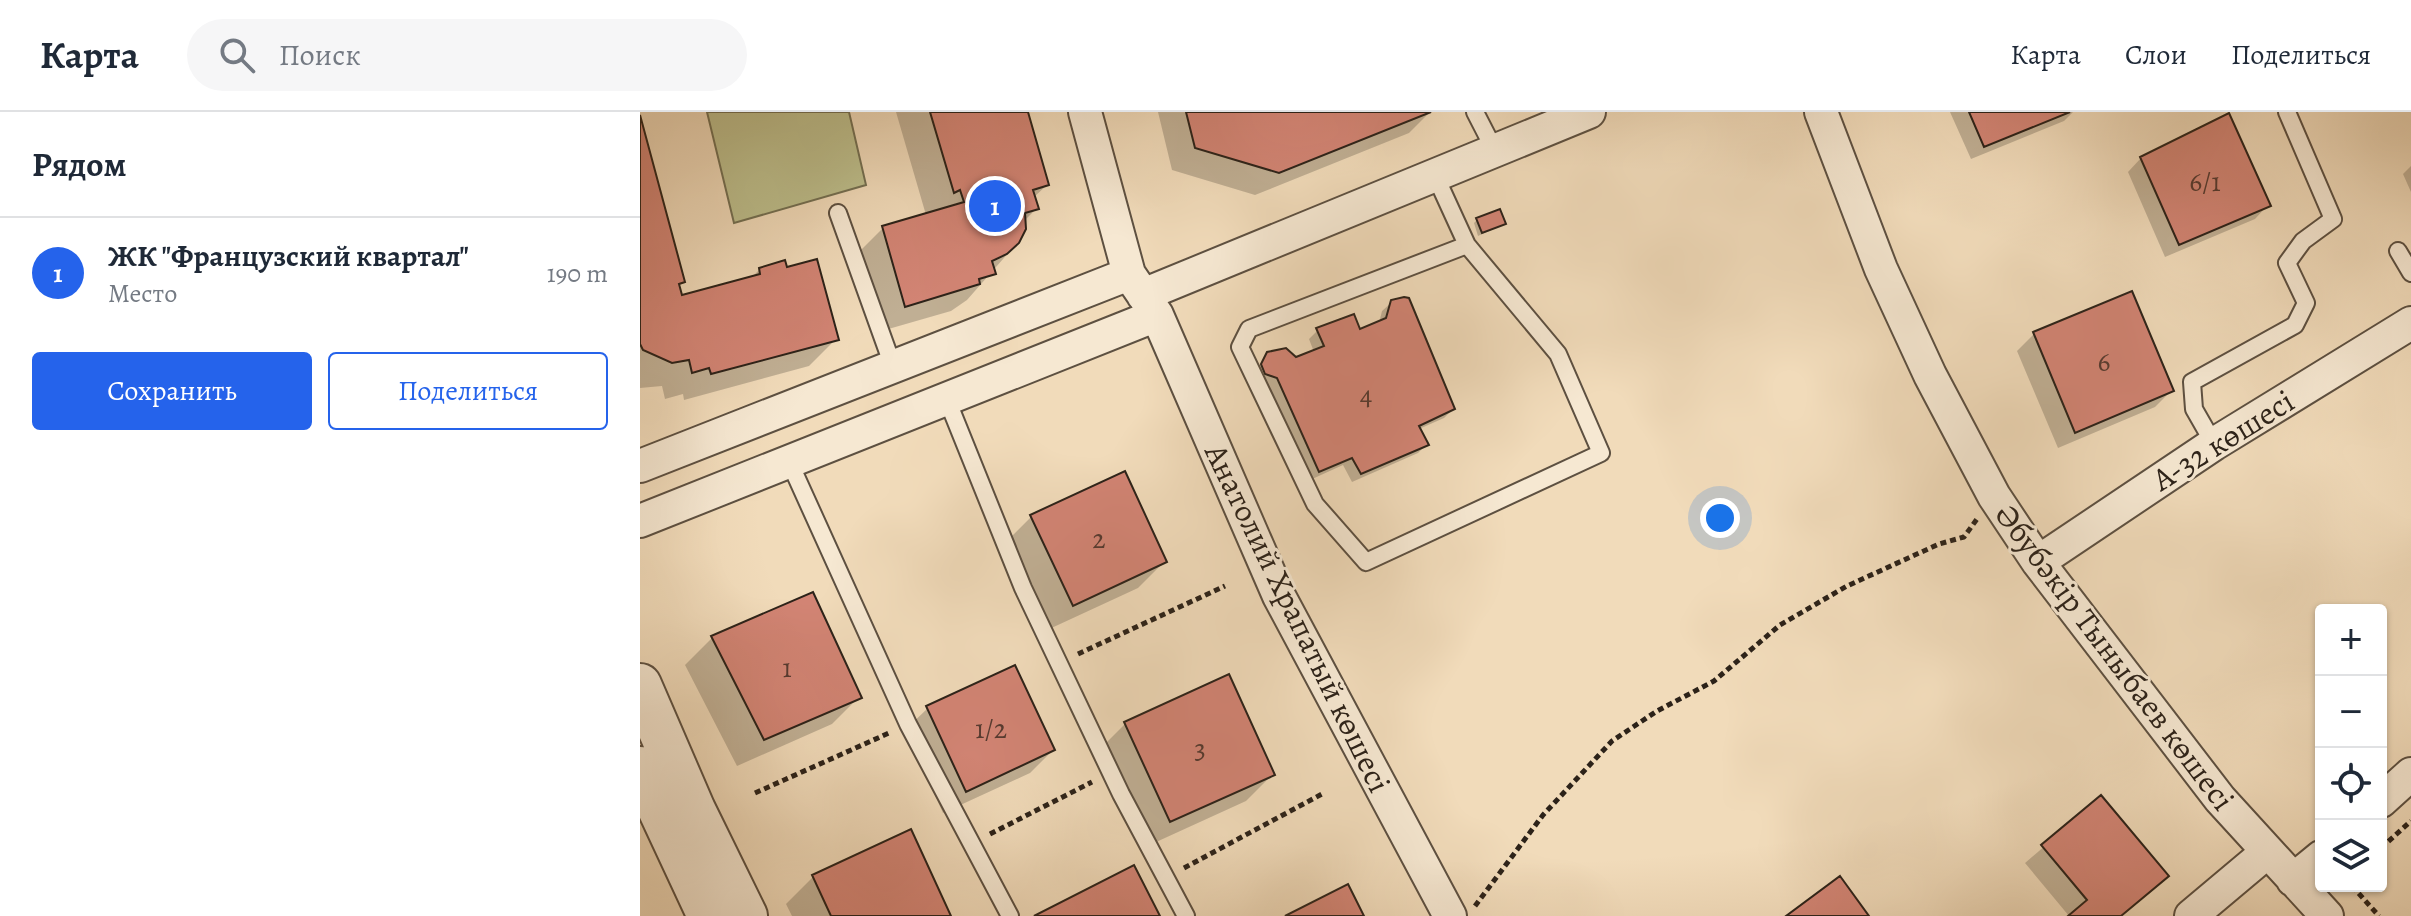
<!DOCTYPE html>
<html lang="ru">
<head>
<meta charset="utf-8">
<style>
	body { margin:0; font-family:Alegreya,serif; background:#f6f6f7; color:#1f2937 }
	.controls { position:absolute; right:24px; bottom:24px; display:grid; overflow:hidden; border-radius:8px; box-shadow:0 2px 6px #0004 }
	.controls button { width:72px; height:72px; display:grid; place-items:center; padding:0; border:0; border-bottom:2px solid #e0e1e3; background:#fff; color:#1f2937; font:40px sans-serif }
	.you { position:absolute; left:1080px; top:406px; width:28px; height:28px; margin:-20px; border:6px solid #fff; border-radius:50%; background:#1a73e8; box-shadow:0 0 0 12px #1a73e833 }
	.badge { display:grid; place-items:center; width:52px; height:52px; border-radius:50%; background:#2563eb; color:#fff; font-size:26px; font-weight:700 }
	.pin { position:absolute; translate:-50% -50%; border:4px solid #fff; box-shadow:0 2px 8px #0006 }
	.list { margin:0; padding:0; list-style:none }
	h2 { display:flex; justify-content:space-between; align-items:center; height:104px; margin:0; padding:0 32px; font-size:34px }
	h2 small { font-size:26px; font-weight:400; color:#747a83 }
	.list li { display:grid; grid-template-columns:52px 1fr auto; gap:24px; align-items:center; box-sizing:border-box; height:112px; padding:0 32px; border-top:2px solid #e0e1e3 }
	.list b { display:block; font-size:30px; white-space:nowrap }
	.list p { margin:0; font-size:26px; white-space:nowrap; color:#747a83 }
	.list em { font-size:26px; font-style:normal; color:#747a83 }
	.actions { display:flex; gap:16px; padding:24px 32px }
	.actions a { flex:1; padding:18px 0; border:2px solid #2563eb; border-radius:8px; text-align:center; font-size:28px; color:#2563eb }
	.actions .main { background:#2563eb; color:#fff }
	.icon { flex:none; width:44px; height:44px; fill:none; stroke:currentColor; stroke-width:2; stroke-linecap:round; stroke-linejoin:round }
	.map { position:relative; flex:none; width:1771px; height:804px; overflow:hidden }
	header { display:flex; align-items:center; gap:48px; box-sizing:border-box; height:112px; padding:0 40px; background:#fff; border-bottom:2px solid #e0e1e3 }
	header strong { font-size:38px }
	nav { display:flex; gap:44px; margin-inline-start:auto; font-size:28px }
	.search { width:560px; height:72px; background:#f6f6f7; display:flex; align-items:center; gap:20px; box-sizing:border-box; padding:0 28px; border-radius:44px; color:#747a83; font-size:30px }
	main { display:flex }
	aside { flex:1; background:#fff }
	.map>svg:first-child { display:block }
	.green { fill:#bdbf8d; stroke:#747053; stroke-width:2 }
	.shadow { fill:#0003 }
	.building { fill:#d28474; stroke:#2c2219; stroke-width:2 }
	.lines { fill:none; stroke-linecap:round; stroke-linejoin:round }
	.service-casing { stroke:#5d5041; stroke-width:20 }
	.minor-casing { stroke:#5d5041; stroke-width:36 }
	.tertiary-casing { stroke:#5d5041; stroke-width:46 }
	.path { stroke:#2c2219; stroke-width:5; stroke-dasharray:6 4; stroke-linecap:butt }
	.service { stroke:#f6e8d2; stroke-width:16 }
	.minor { stroke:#f6e8d2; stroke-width:32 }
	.tertiary { stroke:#f6e8d2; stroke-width:42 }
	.labels { text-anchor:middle; stroke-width:6; stroke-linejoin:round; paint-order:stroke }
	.number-label { font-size:28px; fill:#563a30 }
	.street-label { font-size:32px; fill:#2c2219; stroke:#f6e8d2 }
</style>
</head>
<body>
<header>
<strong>Карта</strong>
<div class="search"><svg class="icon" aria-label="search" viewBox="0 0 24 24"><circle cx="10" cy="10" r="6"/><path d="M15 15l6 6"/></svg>Поиск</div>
<nav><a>Карта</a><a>Слои</a><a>Поделиться</a></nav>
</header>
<main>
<aside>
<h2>Рядом<small></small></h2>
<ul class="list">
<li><span class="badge">1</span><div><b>ЖК &quot;Французский квартал&quot;</b><p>Место</p></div><em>190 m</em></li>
</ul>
<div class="actions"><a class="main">Сохранить</a><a>Поделиться</a></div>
</aside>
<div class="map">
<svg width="1771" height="804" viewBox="0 0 1771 804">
	<rect width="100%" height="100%" fill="#f1dbba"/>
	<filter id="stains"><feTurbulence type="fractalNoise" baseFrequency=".0025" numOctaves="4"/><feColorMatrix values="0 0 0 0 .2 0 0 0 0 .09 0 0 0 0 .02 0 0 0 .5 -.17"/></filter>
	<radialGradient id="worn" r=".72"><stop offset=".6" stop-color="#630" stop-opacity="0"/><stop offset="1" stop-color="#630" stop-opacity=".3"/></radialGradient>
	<path class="green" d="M67,0H209L226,73L94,111Z"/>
	<path class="shadow" d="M256,0H386L407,73L393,86L396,97L383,110L378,130L327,188L311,199L238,220L216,143L243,116L286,103Z
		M518,0H790L769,21L615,83L532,58Z
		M1310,0H1433L1424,9L1331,47Z
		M0,11L43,169L38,175L41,186L110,167L120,157L196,227L169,254L44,288L43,282L25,287L22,274L0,276Z
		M1501,46L1628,93L1615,107L1525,145L1488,60Z
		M1771,54V80L1763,62Z
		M838,107L864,112L838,124L834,111Z
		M752,190L813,297L804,306L779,317L786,333L778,341L712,370L703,353L670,368L628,275L616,270L613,262L628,242L656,247L674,240L669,227L678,218L719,220L739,211L742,199Z
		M1394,222L1532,278L1515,295L1418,336L1377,239Z
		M391,405L525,449L498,476L405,519L364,432Z
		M72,526L219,585L192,612L97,654L45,553Z
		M288,596L413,638L390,661L303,701L265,618Z
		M485,612L633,662L606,689L503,736L458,639Z
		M1461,686L1526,764L1482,804H1429L1385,751Z
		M173,765L309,804H152L146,792Z"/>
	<path class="building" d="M290,0H388L409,73L393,78L399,97L385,101L386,117L379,131L367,142L352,149L356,162L339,167L340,172L265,195L242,114L324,90L320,78L314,81Z
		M546,0H791L639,61L555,36Z
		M1329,0H1430L1344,35Z
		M1589,1L1631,94L1539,133L1500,45Z
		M0,3L45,170L39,172L42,183L120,162L119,156L145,148L147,155L177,147L199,228L71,262L69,256L52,261L49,248L32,251L3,238L0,232Z
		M860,97L866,112L842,121L836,106Z
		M1492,179L1534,279L1435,321L1393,220Z
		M764,185L769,186L815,297L779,314L789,333L721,362L712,346L679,360L637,266L625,262L621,252L627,240L646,236L656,245L684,234L676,216L714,202L720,217L746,206L751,188Z
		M485,359L527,450L433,494L390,403Z
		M173,480L222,586L124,628L71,524Z
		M375,553L415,638L326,680L286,594Z
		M589,562L635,663L530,710L484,610Z
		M1461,683L1529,764L1481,804H1428L1447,788L1401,733Z
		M271,717L311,804H191L172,763Z
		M494,753L520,804H394Z
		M1200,764L1229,804H1146Z
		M708,772L724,804H645Z"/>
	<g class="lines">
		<g class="service-casing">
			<path id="service" d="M835,0L855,39
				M795,63L827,133L918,242L961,341L726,450L675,392L600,235L609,217L827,133
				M198,101L254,257
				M1758,139L1771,161
				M306,285L383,476L481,682L546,804
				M1574,332L1554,297L1552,270L1655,213L1666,191L1647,151L1663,129L1693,107L1647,0
				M149,349L268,612L370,804"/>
		</g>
		<g class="minor-casing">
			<path id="minor" d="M445,0L489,162L517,203L639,484L810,804
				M1181,0L1241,157L1290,263L1354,384L1398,450L1580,687L1687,804
				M503,183L949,0
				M0,354L489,162
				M0,409L517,203
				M1398,450L1574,332L1771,211
				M1741,689L1771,662
				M1653,768L1681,745
				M1551,804L1626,741"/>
		</g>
		<g class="tertiary-casing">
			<path id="tertiary" d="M0,573L54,698L106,804
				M0,656L69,804"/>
		</g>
		<path class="path" d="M438,542L585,474
			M115,681L249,621
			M350,722L452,670
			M1741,736L1771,709
			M544,756L682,682
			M1712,774L1739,804
			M835,794L903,703L972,629L1017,599L1074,569L1140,513L1207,474L1299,432L1324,425L1337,407"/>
		<use href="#service" class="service"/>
		<use href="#minor" class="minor"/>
		<use href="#tertiary" class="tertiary"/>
	</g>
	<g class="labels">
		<g class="number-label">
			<text x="1565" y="79">6/1</text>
			<text x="1464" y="259">6</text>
			<text x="726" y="292">4</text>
			<text x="459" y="436">2</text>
			<text x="147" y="565">1</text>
			<text x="351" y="626">1/2</text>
			<text x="560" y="646">3</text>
		</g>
		<g class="street-label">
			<text transform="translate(1583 328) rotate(-32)" y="11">А-32 көшесі</text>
			<text transform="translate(658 506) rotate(64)" y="11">Анатолий Храпатый көшесі</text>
			<text transform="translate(1475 545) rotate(53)" y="11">Әбубәкір Тыныбаев көшесі</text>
		</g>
	</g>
	<rect width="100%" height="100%" filter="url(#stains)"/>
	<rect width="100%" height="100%" fill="url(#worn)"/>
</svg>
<div class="controls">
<button>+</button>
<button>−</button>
<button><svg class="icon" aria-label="locate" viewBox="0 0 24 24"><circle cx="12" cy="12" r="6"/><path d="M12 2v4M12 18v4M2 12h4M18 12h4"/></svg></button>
<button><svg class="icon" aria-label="layers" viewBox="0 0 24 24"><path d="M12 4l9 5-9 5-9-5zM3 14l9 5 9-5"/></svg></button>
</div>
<div class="you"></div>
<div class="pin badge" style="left:355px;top:94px">1</div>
</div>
</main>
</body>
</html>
